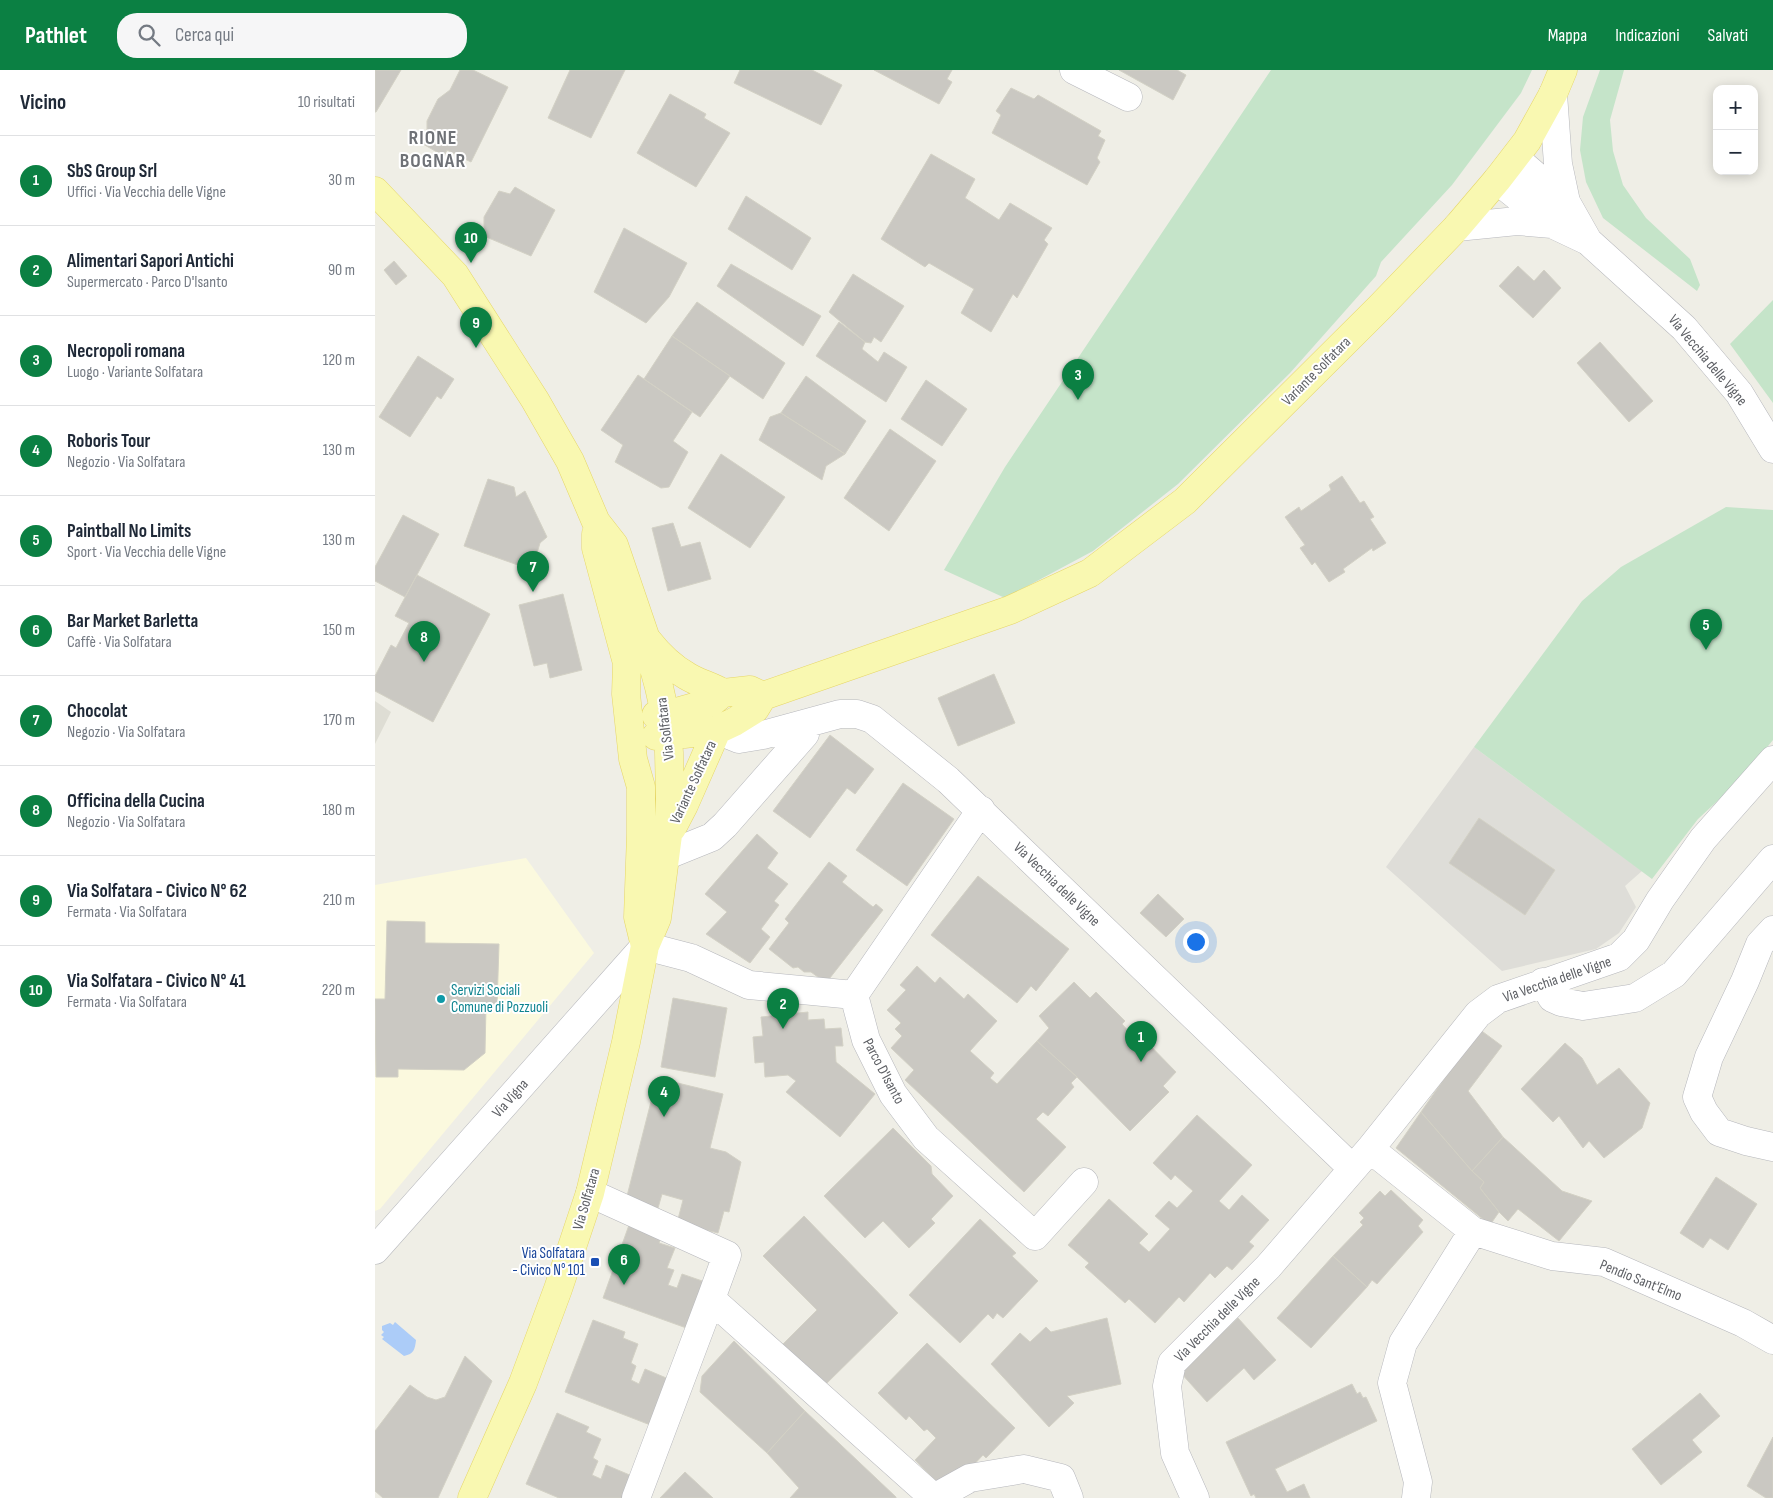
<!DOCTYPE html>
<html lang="it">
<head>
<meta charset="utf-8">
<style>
	body { margin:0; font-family:"Sofia Sans Condensed",sans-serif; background:#f6f6f7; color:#1f2937 }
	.controls { position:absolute; right:15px; top:15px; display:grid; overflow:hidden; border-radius:10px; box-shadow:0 2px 12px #0003 }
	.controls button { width:45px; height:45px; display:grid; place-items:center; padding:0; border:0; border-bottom:1px solid #e0e1e3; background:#fff; color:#1f2937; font:25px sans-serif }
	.you { position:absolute; left:820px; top:871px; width:18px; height:18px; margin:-12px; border:4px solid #fff; border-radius:50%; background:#1a73e8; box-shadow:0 0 0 8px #1a73e833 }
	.badge { display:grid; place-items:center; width:32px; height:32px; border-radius:50%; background:#0b8043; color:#fff; font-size:16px; font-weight:700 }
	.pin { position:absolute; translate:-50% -41px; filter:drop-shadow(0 1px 2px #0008) }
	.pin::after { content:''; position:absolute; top:26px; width:18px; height:15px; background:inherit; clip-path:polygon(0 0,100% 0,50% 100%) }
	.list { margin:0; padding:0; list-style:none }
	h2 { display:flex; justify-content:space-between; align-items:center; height:65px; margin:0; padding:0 20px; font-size:21px }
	h2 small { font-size:16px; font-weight:400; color:#747a83 }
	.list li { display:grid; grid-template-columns:32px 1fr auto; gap:15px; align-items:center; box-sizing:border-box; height:90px; padding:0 20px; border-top:1px solid #e0e1e3 }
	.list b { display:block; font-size:19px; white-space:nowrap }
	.list p { margin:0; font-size:16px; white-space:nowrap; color:#747a83 }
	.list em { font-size:16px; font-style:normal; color:#747a83 }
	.icon { flex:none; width:28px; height:28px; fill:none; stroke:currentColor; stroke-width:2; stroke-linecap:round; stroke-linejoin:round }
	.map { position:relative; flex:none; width:1398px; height:1428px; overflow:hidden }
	header { display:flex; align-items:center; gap:30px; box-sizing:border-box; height:70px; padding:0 25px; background:#0b8043; color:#fff }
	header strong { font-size:24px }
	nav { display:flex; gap:28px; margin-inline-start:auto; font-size:18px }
	.search { width:350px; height:45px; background:#f6f6f7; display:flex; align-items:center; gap:12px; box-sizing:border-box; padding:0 18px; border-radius:20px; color:#747a83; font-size:19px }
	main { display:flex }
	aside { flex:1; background:#fff }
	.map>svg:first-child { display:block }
	.commercial { fill:#fbf9de }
	.industrial { fill:#deddd8 }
	.education { fill:#deddd4 }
	.green { fill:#c5e4c9 }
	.water { fill:#acccf8 }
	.building { fill:#cac8c2; stroke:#d3d1c5 }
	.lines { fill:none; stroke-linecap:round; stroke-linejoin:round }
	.minor-casing { stroke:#b6b7bc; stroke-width:29 }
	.major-casing { stroke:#e6d667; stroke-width:29 }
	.minor { stroke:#fff; stroke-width:28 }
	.major { stroke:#f9f8b1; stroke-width:28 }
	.culture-dot { fill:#0f9aa8; stroke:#fff; stroke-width:2 }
	.transit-dot { fill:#1a4fb4; stroke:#fff; stroke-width:2 }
	.labels { text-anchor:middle; stroke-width:4; stroke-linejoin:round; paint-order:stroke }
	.street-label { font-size:15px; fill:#5e6065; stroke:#fff }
	.culture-label { font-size:15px; fill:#0d838f; stroke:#fff; text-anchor:start }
	.transit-label { font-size:15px; fill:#164399; stroke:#fff; text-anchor:end }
	.district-label { font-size:20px; font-weight:bold; letter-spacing:1px; fill:#6f7277; stroke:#fff }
</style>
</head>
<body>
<header>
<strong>Pathlet</strong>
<div class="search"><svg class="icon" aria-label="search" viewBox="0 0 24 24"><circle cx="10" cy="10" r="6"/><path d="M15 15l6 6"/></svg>Cerca qui</div>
<nav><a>Mappa</a><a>Indicazioni</a><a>Salvati</a></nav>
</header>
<main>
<aside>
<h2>Vicino<small>10 risultati</small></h2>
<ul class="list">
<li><span class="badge">1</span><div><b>SbS Group Srl</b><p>Uffici · Via Vecchia delle Vigne</p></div><em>30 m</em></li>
<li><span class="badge">2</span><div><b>Alimentari Sapori Antichi</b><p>Supermercato · Parco D'Isanto</p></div><em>90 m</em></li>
<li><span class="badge">3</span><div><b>Necropoli romana</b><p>Luogo · Variante Solfatara</p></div><em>120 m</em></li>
<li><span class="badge">4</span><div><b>Roboris Tour</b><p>Negozio · Via Solfatara</p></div><em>130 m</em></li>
<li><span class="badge">5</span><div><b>Paintball No Limits</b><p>Sport · Via Vecchia delle Vigne</p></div><em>130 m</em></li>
<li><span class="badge">6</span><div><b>Bar Market Barletta</b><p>Caffè · Via Solfatara</p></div><em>150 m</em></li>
<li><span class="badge">7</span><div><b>Chocolat</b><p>Negozio · Via Solfatara</p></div><em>170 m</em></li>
<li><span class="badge">8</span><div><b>Officina della Cucina</b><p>Negozio · Via Solfatara</p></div><em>180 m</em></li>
<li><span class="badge">9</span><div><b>Via Solfatara - Civico N° 62</b><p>Fermata · Via Solfatara</p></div><em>210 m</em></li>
<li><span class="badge">10</span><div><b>Via Solfatara - Civico N° 41</b><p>Fermata · Via Solfatara</p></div><em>220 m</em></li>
</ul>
</aside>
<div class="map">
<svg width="1398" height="1428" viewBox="0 0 1398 1428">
	<rect width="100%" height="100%" fill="#efeee6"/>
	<path class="commercial" d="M151,788L219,883L5,1139L0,1141V815Z"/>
	<path class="industrial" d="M1099,677L1267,801L1250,816L1261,837L1244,863L1221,879L1127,901L1011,797Z"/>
	<path class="education" d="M0,631L16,642L0,674Z"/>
	<path class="green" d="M896,0H1157L1146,23L1077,115L1006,192L1001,206L915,303L803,414L718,481L630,528L569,500L630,397Z
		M1225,0H1249L1235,50L1238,81L1248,115L1271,148L1315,189L1325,215L1322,221L1228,148L1211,112L1205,80L1208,47Z
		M1398,230V333L1355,274Z
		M1351,437L1398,440V670L1364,711L1323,749L1277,809L1099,677L1207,531L1246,497Z"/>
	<path class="water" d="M20,1252L41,1270C40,1279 39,1284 29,1286L7,1269L9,1267L6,1265L9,1262L7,1260V1256L15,1253L18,1255Z"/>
	<path class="building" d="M0,0H26L1,42H0Z
		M85,0H98L133,17L96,92L72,80L69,86L48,74L52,64V51L63,29L75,20Z
		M195,0H250L216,68L173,48Z
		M365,0H437L467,15L446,55L359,13Z
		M499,0H577L572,9L577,12L564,34Z
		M744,0H802L811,5L798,30Z
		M636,18L659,29L663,25L726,61L723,66L730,70L722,88L725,92L712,115L617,63L626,45L621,41Z
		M295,24L331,44L329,48L355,63L321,117L262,83Z
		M556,84L600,109L590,128L624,150L635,133L677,158L669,170L673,174L642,228L638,224L616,262L586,243L599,219L554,193L550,197L506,169Z
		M140,117L180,140L156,186L109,166V147L124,121L135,124Z
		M371,126L436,168L417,200L353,159Z
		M249,158L312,193L294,227L271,253L219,222Z
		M19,191L32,206L21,215L9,200Z
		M356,194L446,246L428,276L342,216Z
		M1143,196L1159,211L1169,200L1186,218L1158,248L1124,216Z
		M478,204L529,236L506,272L499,267L496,273L490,272L454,242Z
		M322,232L410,293L388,329L297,266Z
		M464,252L490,272L487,279L503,292L509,282L532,297L511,332L441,286Z
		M297,266L355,306L325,347L269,309Z
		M1225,272L1278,331L1254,352L1202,293Z
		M43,286L79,309L66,329L62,326L35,367L4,347Z
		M263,305L317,342L298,371L313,382L294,417L286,418L240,392L248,375L226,360Z
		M431,306L491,351L470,384L406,343Z
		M551,310L592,339L567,376L526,349Z
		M406,343L470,384L451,396L447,410L384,370L395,347Z
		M515,359L561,391L514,461L469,428Z
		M346,384L410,427L375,478L313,438Z
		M967,406L985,433L989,431L999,447L995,449L1011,473L998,481L997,478L968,499L970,502L954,512L940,492L937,495L925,478L930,475L910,447L924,437L926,441L956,420L954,415Z
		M113,409L139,417L141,427L150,421L172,467L165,473L157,500L89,476Z
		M28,445L64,464L30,527L0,511V497Z
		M298,453L306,477L325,472L336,509L293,521L277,458Z
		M42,505L115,544L58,652L0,621V606L16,575L21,578L34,553L20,546Z
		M188,524L207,600L175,608L172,593L159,596L144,535Z
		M619,604L640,653L583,676L563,628Z
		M455,665L499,699L480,724L472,718L435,768L398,741Z
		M528,713L579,749L532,816L481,780Z
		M1104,748L1180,800L1150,845L1074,793Z
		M382,764L403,783L392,798L413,814L399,831L404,835L386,859L395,867L375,893L331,864L352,842L330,824Z
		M454,792L472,806L467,812L498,837L501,834L508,840L451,913L436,902H429L423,897L418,898L394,879L414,853L410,849Z
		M603,806L694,879L661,921L656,916L642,933L556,865Z
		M783,824L809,849L791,867L765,843Z
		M12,851L50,852V873L124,874L122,936H111L110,983L89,1000L23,999V1007H1L0,929H10Z
		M542,896L560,913L565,907L589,929L593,924L622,951L595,981L619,1003L615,1008L622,1014L662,971L702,1007L696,1013L699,1017L673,1046L668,1042L661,1049L691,1077L649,1122L530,1010L539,1000L516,978L527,966L520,959L526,953L512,940L531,920L525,915Z
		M699,912L715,928L721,922L750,951L747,954L756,964L760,960L801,1002L788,1016L794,1022L755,1061L702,1007L662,971L674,958L664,946Z
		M298,928L352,938L340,1007L286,997Z
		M433,942V950L449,949L450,959L466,958L468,976H460L461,992L500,1024L465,1067L411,1022L421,1011L413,1005L390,1007L389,992L380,993L378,967L388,966L386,947Z
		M1104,959L1127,976L1093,1021L1128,1067L1097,1101L1046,1042Z
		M1190,973L1207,988L1222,1015L1244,998L1275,1033L1267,1058L1229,1088L1214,1071L1208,1078L1184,1046L1178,1052L1146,1019Z
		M282,1008L348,1024L335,1078L351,1082L366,1092L354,1142L349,1141L343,1163L302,1153L308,1130L287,1124L283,1138L251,1130Z
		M1046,1042L1097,1101L1109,1112L1105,1118L1124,1142L1115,1155L1021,1078Z
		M822,1045L877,1095L844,1131L854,1140L867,1125L894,1150L874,1172L879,1176L857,1200L852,1196L840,1208L835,1203L809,1232L804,1227L780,1253L754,1229L750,1233L710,1197L714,1193L693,1175L734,1129L773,1164L764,1173L774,1182L795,1159L780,1146L794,1131L802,1138L818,1121L800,1105L796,1110L778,1093Z
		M518,1058L556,1096L557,1104L578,1126L556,1149L560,1153L534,1178L508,1151L490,1168L449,1126Z
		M1128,1067L1187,1121L1217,1131L1184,1171L1143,1139L1133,1151L1124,1142L1105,1118L1109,1112L1097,1101Z
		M1341,1107L1382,1134L1353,1180L1335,1168L1328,1178L1305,1163Z
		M1016,1120L1048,1150L1043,1156L1048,1162L1002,1214L997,1210L992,1217L958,1186L988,1155L985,1152L989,1148L984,1143L1005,1121L1010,1126Z
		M429,1146L523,1243L448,1317L407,1275L442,1240L388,1186Z
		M605,1149L641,1183L637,1186L663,1211L628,1248L622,1243L618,1249L613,1244L585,1273L534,1225Z
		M254,1155L286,1167L284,1173L300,1178L292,1198L299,1200L293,1215L302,1218L307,1204L333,1213L317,1260L228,1228Z
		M958,1186L992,1217L936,1278L902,1248Z
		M732,1248L746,1314L692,1326L699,1333L674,1357L616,1294L645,1263L655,1272L671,1257L676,1262Z
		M863,1248L901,1290L879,1310L869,1298L832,1332L805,1302Z
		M218,1250L250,1262L248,1268L263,1274L256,1293L261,1296L256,1310L264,1314L270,1299L296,1310L278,1356L190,1322Z
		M359,1271L430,1341L392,1383L325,1322L327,1306Z
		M552,1273L640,1358L611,1388L608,1385L593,1401L587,1396L567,1417L540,1390L561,1368L552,1359L549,1361L534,1346L531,1350L503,1323Z
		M90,1286L117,1311L63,1428H8L0,1421V1361L35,1315L52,1327L61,1330L70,1327Z
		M977,1314L982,1324L985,1322L988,1328L991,1327L1002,1351L900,1399L912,1422L929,1414L935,1428H881L879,1424L876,1426L851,1372Z
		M1325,1323L1345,1346L1317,1370L1327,1382L1286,1415L1257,1379Z
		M430,1341L521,1427V1428H415L424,1418L392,1383Z
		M182,1343L214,1357L211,1362L226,1369L218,1388L223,1391L217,1405L226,1409L231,1395L257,1406L248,1428H184L151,1414Z
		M1398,1367V1428H1391L1372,1416Z
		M310,1402L338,1428H285Z"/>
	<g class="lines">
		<g class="minor-casing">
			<path id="minor" d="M699,0L753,27
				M1178,24L1183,94L1191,132L1213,171
				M1140,88L1191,132
				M1122,110L1177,154
				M1082,157L1142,151L1177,154L1213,171L1309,258L1364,323L1398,379
				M342,660L364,669L388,665L465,644H482L497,649L573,710L977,1098
				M290,786L337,767L350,755L430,664L432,653
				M1398,860L1385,874L1370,911L1334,987L1322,1027L1329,1042L1344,1062L1371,1071L1398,1077
				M1168,912L1177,928L1186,932L1208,936L1260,928L1299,904L1398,789
				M479,925L606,740
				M995,1079L1098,1161L1028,1273L1017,1313L1043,1412L1041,1428
				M215,1123L352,1185L336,1229L559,1428L595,1408L649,1399L686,1408L694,1428
				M1098,1161L1177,1186L1229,1192L1368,1253L1398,1270
				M0,1180L270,876L316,888L374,915L479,925L491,970L518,1024L551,1068L660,1166L709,1112
				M261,1428L336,1229
				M820,1428L800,1383L792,1316L797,1293L893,1197L995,1079L1103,944L1123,929L1244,887L1261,870L1285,830L1328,769L1398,690"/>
		</g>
		<g class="major-casing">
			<path id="major" d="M0,121L80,205L160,330L195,391L221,452L239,475L271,569L284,617L292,653L294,683L295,729L293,765L282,848L270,876L251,972L215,1123L183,1219L148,1313L97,1428
				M221,464V478L252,593L251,624L258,689L266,717V764L263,847L270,876
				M273,571C284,585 296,597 312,606C323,613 337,616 348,623
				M388,626L635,540L715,503L810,431L1005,237L1082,157L1122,110L1152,71L1178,24L1188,0
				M281,645L309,664L342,660L359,652L380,639L388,626
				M281,666L305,641L337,632L348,623L375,620L388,626
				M297,758L309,735L342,660"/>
		</g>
		<use href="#minor" class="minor"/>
		<use href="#major" class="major"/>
	</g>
	<circle class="culture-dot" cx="66" cy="929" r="5"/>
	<rect class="transit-dot" x="215" y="1187" width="10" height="10" rx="2.5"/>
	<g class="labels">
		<g class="street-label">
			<text transform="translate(1333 290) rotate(50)" y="5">Via Vecchia delle Vigne</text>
			<text transform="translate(941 301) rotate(-45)" y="5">Variante Solfatara</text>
			<text transform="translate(290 659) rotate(-97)" y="5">Via Solfatara</text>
			<text transform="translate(318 712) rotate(-65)" y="5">Variante Solfatara</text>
			<text transform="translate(682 814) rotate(44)" y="5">Via Vecchia delle Vigne</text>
			<text transform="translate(1182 909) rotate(-19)" y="5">Via Vecchia delle Vigne</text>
			<text transform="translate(509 1001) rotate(62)" y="5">Parco D'Isanto</text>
			<text transform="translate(135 1028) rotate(-48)" y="5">Via Vigna</text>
			<text transform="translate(211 1129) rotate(-74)" y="5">Via Solfatara</text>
			<text transform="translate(1266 1210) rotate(22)" y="5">Pendio Sant'Elmo</text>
			<text transform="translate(842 1249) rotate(-45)" y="5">Via Vecchia delle Vigne</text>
		</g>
		<g class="culture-label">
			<text x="76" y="925">Servizi Sociali<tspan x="76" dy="17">Comune di Pozzuoli</tspan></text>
		</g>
		<g class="transit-label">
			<text x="210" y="1188">Via Solfatara<tspan x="210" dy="17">- Civico N° 101</tspan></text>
		</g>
		<g class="district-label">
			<text x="58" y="74">RIONE<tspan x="58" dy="23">BOGNAR</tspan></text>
		</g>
	</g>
</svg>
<div class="controls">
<button>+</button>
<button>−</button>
</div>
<div class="you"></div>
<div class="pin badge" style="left:766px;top:992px">1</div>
<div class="pin badge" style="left:408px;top:959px">2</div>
<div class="pin badge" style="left:703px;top:330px">3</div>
<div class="pin badge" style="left:289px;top:1047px">4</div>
<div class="pin badge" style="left:1331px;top:580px">5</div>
<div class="pin badge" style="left:249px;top:1215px">6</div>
<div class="pin badge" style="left:158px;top:522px">7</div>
<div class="pin badge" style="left:49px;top:592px">8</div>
<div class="pin badge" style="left:101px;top:278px">9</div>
<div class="pin badge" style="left:96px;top:193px">10</div>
</div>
</main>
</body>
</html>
